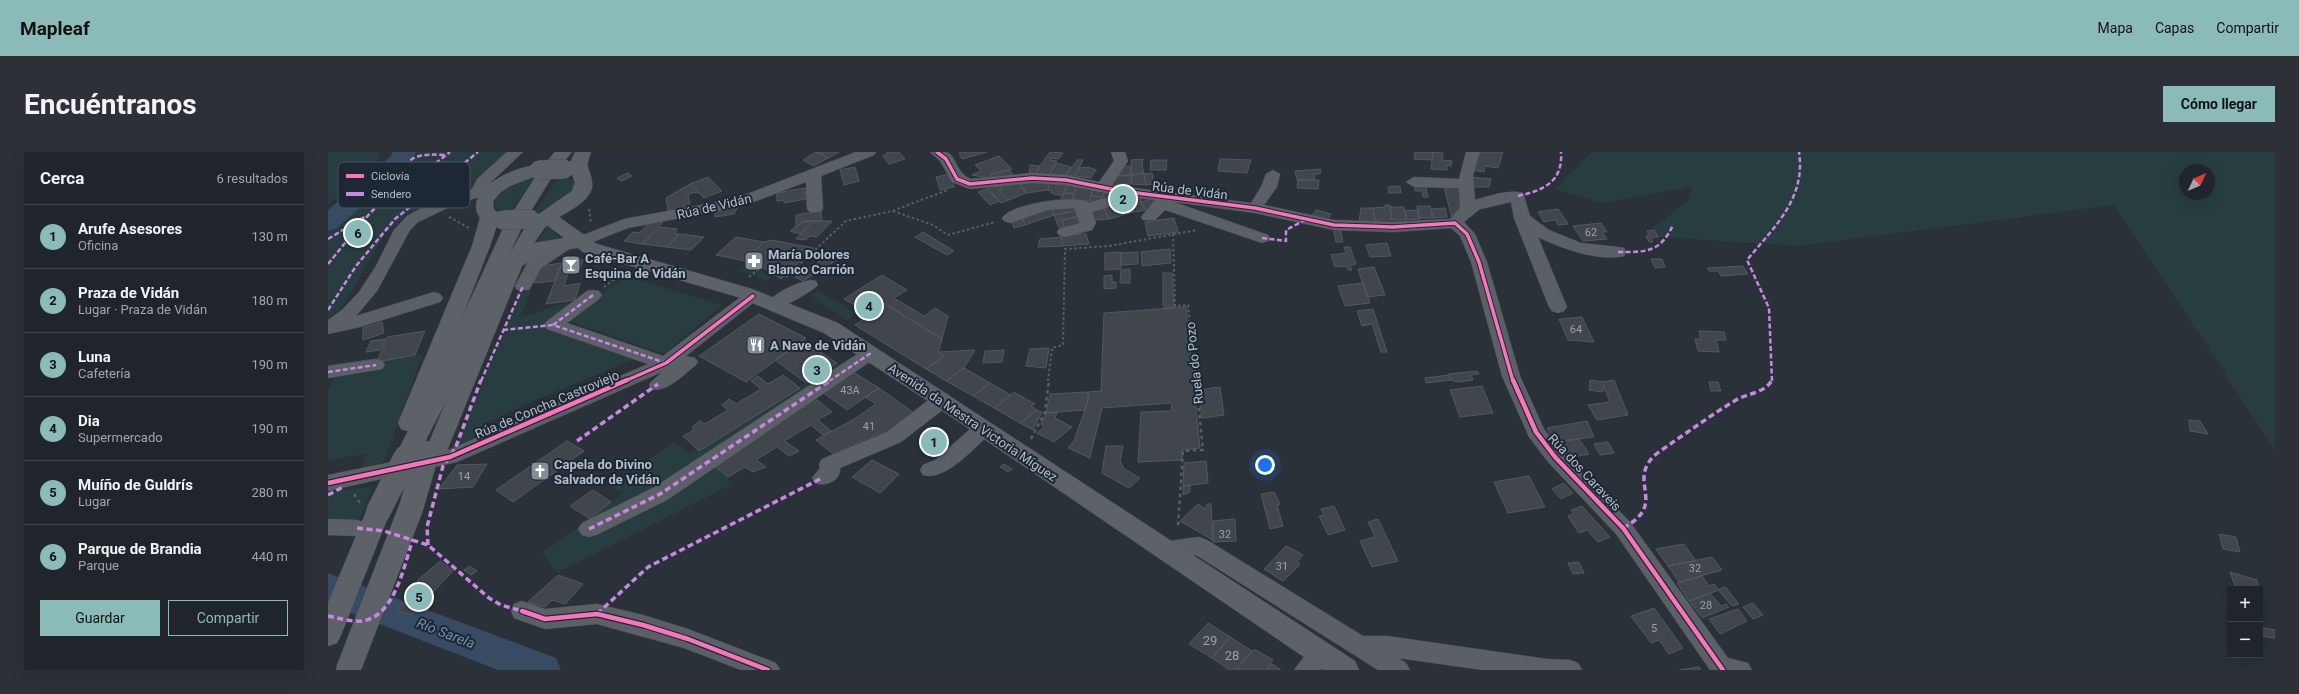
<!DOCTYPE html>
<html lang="es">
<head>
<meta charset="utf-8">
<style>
	body { margin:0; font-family:Roboto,sans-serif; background:#2d3137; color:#f1f3f6 }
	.controls { position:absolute; right:12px; bottom:12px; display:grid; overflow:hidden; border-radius:0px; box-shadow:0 4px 16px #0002 }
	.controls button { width:36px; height:36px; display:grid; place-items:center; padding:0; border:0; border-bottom:1px solid #3d4247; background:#20252b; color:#f1f3f6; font:20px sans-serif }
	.compass { position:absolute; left:1851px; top:12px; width:36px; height:36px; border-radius:50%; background:#20252b; box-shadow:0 4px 16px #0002; rotate:46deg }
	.you { position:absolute; left:937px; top:313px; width:14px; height:14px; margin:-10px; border:3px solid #fff; border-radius:50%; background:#1a73e8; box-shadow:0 0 0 6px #1a73e833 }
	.badge { display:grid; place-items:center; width:26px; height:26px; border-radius:50%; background:#8bbbb9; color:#111; font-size:13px; font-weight:700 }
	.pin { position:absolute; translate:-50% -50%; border:2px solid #fff; box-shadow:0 1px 4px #0006 }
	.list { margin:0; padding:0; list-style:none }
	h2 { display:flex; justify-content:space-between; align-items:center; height:52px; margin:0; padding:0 16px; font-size:17px }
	h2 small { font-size:13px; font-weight:400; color:#a2a5a9 }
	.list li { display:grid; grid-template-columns:26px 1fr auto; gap:12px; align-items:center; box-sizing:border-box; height:64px; padding:0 16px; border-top:1px solid #3d4247 }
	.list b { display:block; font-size:15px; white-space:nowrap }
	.list p { margin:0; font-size:13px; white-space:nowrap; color:#a2a5a9 }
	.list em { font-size:13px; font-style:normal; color:#a2a5a9 }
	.actions { display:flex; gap:8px; padding:12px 16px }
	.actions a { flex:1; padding:9px 0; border:1px solid #8bbbb9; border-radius:0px; text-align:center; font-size:14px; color:#8bbbb9 }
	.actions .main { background:#8bbbb9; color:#111 }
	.map { position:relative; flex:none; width:1947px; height:518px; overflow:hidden; border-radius:0px }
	header { display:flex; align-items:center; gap:24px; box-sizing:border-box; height:56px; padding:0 20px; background:#8bbbb9; color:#111 }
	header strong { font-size:19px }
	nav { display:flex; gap:22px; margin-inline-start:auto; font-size:14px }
	.intro { display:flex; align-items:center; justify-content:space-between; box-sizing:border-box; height:96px; padding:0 24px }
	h1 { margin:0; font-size:28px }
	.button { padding:10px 18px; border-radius:0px; background:#8bbbb9; color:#111; font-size:14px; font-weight:700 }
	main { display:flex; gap:24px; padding:0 24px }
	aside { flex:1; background:#20252b; border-radius:0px; box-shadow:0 4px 16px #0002 }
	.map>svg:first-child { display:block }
	.green { fill:#273d3f; fill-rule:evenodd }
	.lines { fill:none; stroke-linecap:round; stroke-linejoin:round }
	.river { fill:#374b63; fill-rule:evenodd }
	.building { fill:#40464c; stroke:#525861 }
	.minor-casing { stroke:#484d54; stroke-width:1 }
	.major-casing { stroke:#484e56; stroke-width:1 }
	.path-far1 { stroke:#585f64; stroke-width:2; stroke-dasharray:2.5 2.5; stroke-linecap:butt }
	.path { stroke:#585f64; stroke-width:2.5; stroke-dasharray:3.5 3.5; stroke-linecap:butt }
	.minor { fill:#5b6067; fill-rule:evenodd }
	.major { fill:#5d6269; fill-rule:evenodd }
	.major-bridge-far1-casing { stroke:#484e56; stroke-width:20; stroke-linecap:butt }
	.major-bridge-casing { stroke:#484e56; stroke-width:25; stroke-linecap:butt }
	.major-bridge-far1 { stroke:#5d6269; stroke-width:19 }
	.major-bridge { stroke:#5d6269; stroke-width:24 }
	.quiet-far1 { stroke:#c787e3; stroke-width:2.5; stroke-dasharray:5 2.5; stroke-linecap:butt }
	.quiet { stroke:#c787e3; stroke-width:3.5; stroke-dasharray:6 3.5; stroke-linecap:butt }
	.cycleway-far1-casing { stroke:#1d2834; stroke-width:5.5 }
	.cycleway-casing { stroke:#1d2834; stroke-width:7 }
	.cycleway-far1 { stroke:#fb73b8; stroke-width:3.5 }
	.cycleway { stroke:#fb73b8; stroke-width:4.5 }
	.labels { text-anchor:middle; stroke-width:4; stroke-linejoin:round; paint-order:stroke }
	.number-label { font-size:11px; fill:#98a0aa }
	.street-label { font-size:13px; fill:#b5beca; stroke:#1d2834 }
	.poi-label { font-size:13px; font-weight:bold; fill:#b5beca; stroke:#1d2834; text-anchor:start }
	.near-number-label { font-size:13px; fill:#98a0aa }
	.water-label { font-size:14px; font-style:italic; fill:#7590ad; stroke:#1d2834 }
	.key { fill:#1d2834; stroke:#4b5561; stroke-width:1 }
	.key-label { font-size:11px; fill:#b5beca }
</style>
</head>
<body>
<header>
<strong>Mapleaf</strong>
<nav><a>Mapa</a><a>Capas</a><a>Compartir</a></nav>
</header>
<div class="intro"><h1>Encuéntranos</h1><a class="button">Cómo llegar</a></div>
<main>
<aside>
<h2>Cerca<small>6 resultados</small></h2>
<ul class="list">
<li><span class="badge">1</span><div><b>Arufe Asesores</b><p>Oficina</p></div><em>130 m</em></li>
<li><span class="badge">2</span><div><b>Praza de Vidán</b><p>Lugar · Praza de Vidán</p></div><em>180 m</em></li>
<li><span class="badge">3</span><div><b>Luna</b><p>Cafetería</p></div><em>190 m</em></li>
<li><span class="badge">4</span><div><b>Dia</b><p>Supermercado</p></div><em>190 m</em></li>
<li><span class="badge">5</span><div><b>Muíño de Guldrís</b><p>Lugar</p></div><em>280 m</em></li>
<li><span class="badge">6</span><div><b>Parque de Brandia</b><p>Parque</p></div><em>440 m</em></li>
</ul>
<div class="actions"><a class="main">Guardar</a><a>Compartir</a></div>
</aside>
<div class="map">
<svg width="1947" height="518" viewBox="0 0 1947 518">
	<rect width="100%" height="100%" fill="#2a3139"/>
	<path class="green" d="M0,0H52L48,16L0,53Z
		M79,0H180L150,24L133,41L80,61L56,83L25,138L10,159L0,166V78L79,8Z
		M1264,0H1947V298L1786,53L1470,94L1315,84L1361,47L1364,35L1274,51L1226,37ZM1857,18H1881V42H1857Z
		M231,23C273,28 222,57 207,61Z
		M207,24L181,62L167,56V47L184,32Z
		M220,74L233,87L206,93Z
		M416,113L426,115L444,125L439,129L410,118Z
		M298,124L394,153L336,202L237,168Z
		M205,133L192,166L230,153L251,149L217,174L309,206L193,254L149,277L144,288L127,297L195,134Z
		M490,139L528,161L519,168L482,143Z
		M95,202L54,314L33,316L39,302L0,308V238L9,221L49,210Z
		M509,211L525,220L385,312L400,325L401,334L229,421L214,400L262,367L294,341L284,336L345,290L361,301L368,297L371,299Z
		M45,334L30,372H0V340Z"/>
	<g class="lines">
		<path class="river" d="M64,0H88L82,12L9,76L0,79V58L63,4Z
			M0,421L228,506L233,518H170L0,452Z"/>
	</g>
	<path class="building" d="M488,0H511L500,6Z
		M488,0L500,6L485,14L475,8Z
		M559,0H571L577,7L561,12L555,4L560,2Z
		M633,0H659L634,7L631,1Z
		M722,0L735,1L731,7L723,6L722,8L729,9L721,23L708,22L711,15Z
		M1087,0H1105L1104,8L1086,7Z
		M1105,0L1115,1L1114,8L1124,9L1123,14L1119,13V18L1103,17Z
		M1148,0H1175L1170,16L1157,14L1156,20L1143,18Z
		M671,4L684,17L663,22L665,27L644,23L653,19L647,13Z
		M815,7L814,14L816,21L804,23L803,8Z
		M892,7L923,8L919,21L890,19Z
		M749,8H755L747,24L738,23Z
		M823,8H839L838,18H822Z
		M728,11L743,15L737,25L721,23Z
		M702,13L712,14L708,22H701Z
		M795,14H802L804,23L791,24Z
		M527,15L531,29L516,33L512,18Z
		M760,15L768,18L763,26L747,24L751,16Z
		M993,17L992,22H986L987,28H969L967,19Z
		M682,18L685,24L665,29L663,22Z
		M300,21L304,24L294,29L289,26Z
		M816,21L818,33L803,32L804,23Z
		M824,21L826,32L818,33L816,22Z
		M622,22L626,35L612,38L608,25Z
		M804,23L803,32L790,31L789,35L780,33L788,24Z
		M380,25L394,39L376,46L362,32Z
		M1142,25L1163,27L1161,35H1141Z
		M721,28L720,38L698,41L691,30Z
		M721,28L740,32L734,44L723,41L724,39L720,38Z
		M970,28H991L990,37L969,36Z
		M691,31L698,41L681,48L671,38L674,37L672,33Z
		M362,32L370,40L360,42L362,53L340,59L338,46Z
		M740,32L749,33L745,41H736Z
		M672,33L674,37L671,38L681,48L673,51L659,37Z
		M749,33L765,35L762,49H744Z
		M1097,33L1100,45H1095L1094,39H1087L1086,34Z
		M1072,34L1073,41H1061L1060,35Z
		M1116,35H1130L1134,54L1124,66Z
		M477,36L478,47L456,51V48L449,49V41Z
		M659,37L666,43L671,49L662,53L650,40Z
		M764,38L777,39L774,45L763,44Z
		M777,39L787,40L785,48L772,52Z
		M736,41L746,42L744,49H732Z
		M763,44L774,45L772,52L761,51Z
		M820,44L826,45L830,55L817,58L813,50L821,48Z
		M812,46L814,50L800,53L798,49Z
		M813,50L817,58L806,60L802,53Z
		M750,52L751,58L726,63L723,55Z
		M789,52L795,63L781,67L775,55Z
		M411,53L406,62L387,65L386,59Z
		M800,53H802L806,60L795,63L791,55Z
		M1057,53H1062L1064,68H1047L1045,56L1057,55Z
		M1089,54H1102L1105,66H1091Z
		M723,55L726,63L697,73L694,64Z
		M775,55L781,67L766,68L764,58Z
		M1062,55H1076L1078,68H1064Z
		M1033,56H1045L1047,70H1031Z
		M1117,56L1119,65L1105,66L1103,57Z
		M1230,57L1240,72L1230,73L1227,68L1216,70L1210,60Z
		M751,58V64L734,68L736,75L731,76L726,63Z
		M988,58L1003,62L999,68L984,64Z
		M1090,58L1092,67L1078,68L1077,59Z
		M493,59L494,69H476L468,75V63Z
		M694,64L697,73L686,76L683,66Z
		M752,64L756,72L737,77L734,68Z
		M846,66L850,80L820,84L817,70Z
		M337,68L314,92L296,89L305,80L311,81L323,70Z
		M476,69H485L472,82L462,79Z
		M485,69H504L489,85L482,84L478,88L468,87Z
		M1273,71L1279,80H1274L1279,87L1255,89L1245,74Z
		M332,75L349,77L347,82H351L339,95L314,92Z
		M1005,76L1012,77L1015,90H1008Z
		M1326,78L1330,85L1323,86L1325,90H1321L1318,84H1322L1319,79Z
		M595,80L626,99L619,103L587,85Z
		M351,82H352L376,85L363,98L339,95Z
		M758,82L761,92L735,94L733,83Z
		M408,85L436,90L417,109L388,103Z
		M733,85L735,94L710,95L712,87Z
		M443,88L486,96L453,127L434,115L416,110L436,90Z
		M1059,91L1063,104L1042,105L1038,93Z
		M1016,95H1022L1028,112L1022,113L1024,118H1020L1018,114L1007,115L1003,103L1018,101Z
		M842,97L843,111L814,114L813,100Z
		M510,98L518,102L475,129L467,125Z
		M810,100V112L793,113V101Z
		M777,101L793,100V117L777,118Z
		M1323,107H1334L1337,115L1327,116Z
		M255,108L251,119L240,121L236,134L252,131L247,148L218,152L234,111Z
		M234,111L226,129L206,131L213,114Z
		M1415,114L1420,122L1393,124L1390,119H1381L1379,116Z
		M1046,115L1057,143L1039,145L1030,117Z
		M802,117V131H792L793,118Z
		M835,121H844L846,156H837L835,153Z
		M554,123L579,138L566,146L596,164L607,156L620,164L614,187L557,152L543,162L516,147Z
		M784,123V130H788V136L776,137V124Z
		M1035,131L1042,151L1017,154L1010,134Z
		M557,152L614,187L610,201L616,204L598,217L527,173Z
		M858,155L872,296L854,298V308L810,310L813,260L844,259L843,251L774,256L762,306L740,296L746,289L760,249V240L773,239L776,161Z
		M1045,157L1059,200H1053L1044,172L1034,174L1029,159Z
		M431,162L478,186L418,230L371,204Z
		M1254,165L1266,190L1240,188L1231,167Z
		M54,170L56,181L35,188V176Z
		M97,179L87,203L49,210L59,185Z
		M1371,179L1396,180L1398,188H1388L1391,200L1370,199L1367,187H1373Z
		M57,187L52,198L38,200L43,189Z
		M475,188L509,211L478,231L447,208Z
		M721,196L718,216L698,214L702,197Z
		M647,198L636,216L618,229L598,217L616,204L611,200Z
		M676,198L674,210L655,211L657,199Z
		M636,216L662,231L645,244L618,229Z
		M1149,219L1151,222L1143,223L1145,228L1129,230L1123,228L1120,222Z
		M525,220L551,236L519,258L494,240Z
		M455,223L472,236L371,299L355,284L366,278L364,275L372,269L377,272L400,258L394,253L401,247L408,252L433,237L423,229L430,224L440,232Z
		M1121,223L1123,228L1098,231L1097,226Z
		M1262,228L1275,230L1286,228L1300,263L1269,268L1260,253L1282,250L1275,233V240L1261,238Z
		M1381,230H1390L1393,239H1383Z
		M662,231L683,243L666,256L645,244Z
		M1154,234L1165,261L1132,265L1122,238Z
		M892,235L896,263L874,266L870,238Z
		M551,236L586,261L554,285L549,282L534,292L532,289L522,296L521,294L506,303L488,288L528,266L548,252L537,245Z
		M686,240L707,252L703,254L709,258L692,271L666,256Z
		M760,240V249L756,258L718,261L722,242Z
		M487,246L504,260L490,268L503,279L495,283L483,273L456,289L471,299L461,304L449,295L428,308L438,315L425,320L417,315L400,325L384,312Z
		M709,258L714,260L705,278L692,271Z
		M729,260L727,266L744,275L726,290L709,281L716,275L713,272L718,261Z
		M1861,268L1872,269L1880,282L1862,279Z
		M1259,269L1266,285L1227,290L1219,276Z
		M599,276L617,287L614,303L595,295Z
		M1251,287L1261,302L1240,306L1230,290Z
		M239,289L256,299L185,350L168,338Z
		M1280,290L1286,301L1272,303L1266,292Z
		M778,294H795L792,309L796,317L812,326L801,336L774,321Z
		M544,308L571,322L552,341L524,325Z
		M878,309L880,331L855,334L856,311Z
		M159,312L145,335L111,337L129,313Z
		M676,312L684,317L680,320L672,315Z
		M1201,324L1217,355L1180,361L1166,330Z
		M1236,331L1245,341L1233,347L1224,337Z
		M862,333V340L855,343V334Z
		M265,338L283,350L262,367L242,354Z
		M946,340L952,352L949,353L955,374L942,377L933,342Z
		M870,352L877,357L879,352H883L885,388L852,369Z
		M1006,354L1017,378L1000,383L991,364L996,363L993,357Z
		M1254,354L1282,385L1270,390L1259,378L1251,381L1240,364L1246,361L1243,358Z
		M907,367L908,389L885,390V369Z
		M1050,367L1070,409L1044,415L1032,389L1047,385L1040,370Z
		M1891,382L1908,385L1912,400L1895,397Z
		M1356,392L1368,409L1340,414L1328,397Z
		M958,394L975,403L969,410L972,412L955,429L936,417Z
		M1384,405L1394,418L1351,430L1340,414Z
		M112,409L125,419L83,463L68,458L96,432L89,429Z
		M1251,410L1256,421L1245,422L1240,411Z
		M142,414L149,419L143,423L136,418Z
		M1902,420L1929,428L1931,437H1908Z
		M230,423L255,432L237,452L224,448L217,455L200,450Z
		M1374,424L1381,434L1386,432L1391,438L1361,449L1349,431Z
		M1397,435L1411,452L1404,454L1390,438Z
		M1382,441L1393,454L1398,452L1401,455L1374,466L1361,449Z
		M1425,451L1435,463L1425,467L1415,455Z
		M1326,456L1355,496L1341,502L1331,488L1323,491L1303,464Z
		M1410,457L1419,469L1392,482L1381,467Z
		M880,471L902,485L884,506L861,492Z
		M1932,475L1947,478V486L1932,484Z
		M902,485L924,499L908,518H901L884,506Z
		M928,498L945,508L939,518H908L924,499Z
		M944,512L953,518H939Z
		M1371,515L1373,518H1351Z"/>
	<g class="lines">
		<g class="minor-casing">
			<path id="minor" d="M179,0H195L162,31L176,26L181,28L184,31C178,40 163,37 157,45L148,46L128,52L90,70L82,78L49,139L28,164L106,140L112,142L115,146L112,150L32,175L0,182V168L14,158L31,140L48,114L66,78L79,64L103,51L144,37L149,27Z
				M528,0H548L546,3L493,24L495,57L492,60H482L479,57L478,30L415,54L300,76L257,93L246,94L213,116L201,138H189L187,134L201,108L234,88L245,87L296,67L406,47Z
				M602,0C606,0 614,0 618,0C629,3 627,21 643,27L704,21L738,23L771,30L786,9L783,0H797L800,9L784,33L923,51L933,35L938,22L945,18L952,22L949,35L936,53L1006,68L1065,70L1122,67L1132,56L1131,36L1086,35L1078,30L1086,25L1131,27L1138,0H1152L1145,23L1147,48C1161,44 1181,37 1195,41L1202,64L1221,78L1253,91L1290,95L1296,96L1298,100L1296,104C1271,110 1232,96 1210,85L1239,155L1236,159L1230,161L1224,159L1221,155L1186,66L1183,50L1152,57L1136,70L1147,82L1159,110L1192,224L1216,277L1234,300L1302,370L1400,506L1420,511L1424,518H1382L1288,382L1220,310L1201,285L1174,224L1143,110L1132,84L1123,76L1065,80L1006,78L927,61L846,50L940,83L942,86L940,89L934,91L837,58L827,68H815L813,65L827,48L810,46L764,60L768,71L764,78L737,85L731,83L729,80L731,77L752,71L746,56L720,58L682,71L676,69L674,66C685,51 741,44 758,49L760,51L788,43L738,33L704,31L642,37L624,30L612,9Z
				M482,128L488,129L490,133C488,137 453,157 448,157C448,158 443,156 442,156L439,152C447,140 468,131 482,128Z
				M265,138L271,139L274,143L271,147L239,171L335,204L419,140H431L434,144L358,204L367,206L370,210L367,214C355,223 339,241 323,237L321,232L334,220L129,310L0,339V323L118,299L320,212L219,177L216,173L219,169L259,139Z
				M543,195L549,197L552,201L549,205L339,348L268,383L261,385L254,383L250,377L254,371L325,336L537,197Z
				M48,207L54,209L57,213L54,217L0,226V214Z
				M614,241L621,243L623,248L621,253L573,290L512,316C513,329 497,335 487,331L484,326L492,316L491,312L494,307L559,280L607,243Z
				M656,269L663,271L666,276L663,281C647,295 617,330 595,323L592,318L595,313L607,308L649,271Z
				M0,367L29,368L36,370L40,376L36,382L29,384L0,383Z
				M871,385L879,388L1035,484H1059L1219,507L1242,508L1250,511L1254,518H1155L1070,506L1078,511L1082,518H1050L868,403L836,406L828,403L825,397L828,391Z
				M194,449L217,457L269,452L315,463L360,477L448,511L452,518H413L356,496L269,472L217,477L186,466L183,459L186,452Z
				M992,491L1000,494L1004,501L992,518H966L984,494Z"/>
		</g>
		<g class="major-casing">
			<path id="major" d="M227,0H244L224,25L201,62H211L244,39L247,31L241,13L247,0H263C256,19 262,14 264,30C267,46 243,58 231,65L269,92L424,137L510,171L1027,509L1031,518H995L606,253L496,181L410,145L255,100L250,96L216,100L194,114L116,306L108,309L100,306L97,300L119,247L86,311L78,314L70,311L67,305L80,279L73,277L70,271L144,94L152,66C132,38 194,9 215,14ZM208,24L181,66L166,58L165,49L173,40L182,34ZM196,71L199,72L180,105ZM177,72L133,168L162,94L169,73ZM218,74H220L236,86L206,91Z
				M50,351L58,353L62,360L13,483L9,491L0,494V451L38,360L42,353Z"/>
		</g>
		<path class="path-far1" d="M261,57L263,71
			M565,59L605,73L620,83L667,70
			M121,65L141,76
			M845,82L847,154L860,153L868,229
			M421,125L431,117
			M458,125L518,69L564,59L620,38
			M276,135L297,120
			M720,229L724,196L735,193L737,97L781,94L869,78"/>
		<path class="path" d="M703,287L717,260L721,228
			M26,342L32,351
			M850,373L855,299L875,298L868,228"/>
		<use href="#minor" class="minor"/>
		<use href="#major" class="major"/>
		<g class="major-bridge-far1-casing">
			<path id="major-bridge-far1" d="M211,18L236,17
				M175,68L202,67"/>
		</g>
		<g class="major-bridge-casing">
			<path id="major-bridge" d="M50,360L78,305
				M20,518L83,356L99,301"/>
		</g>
		<use href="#major-bridge-far1" class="major-bridge-far1"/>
		<use href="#major-bridge" class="major-bridge"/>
		<path class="quiet-far1" d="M73,28C76,1 96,2 119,3
			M1190,44C1216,38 1235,30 1233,0
			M934,86L958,89V78L977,68
			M0,87L38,64
			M1290,100C1318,100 1332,101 1345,73
			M0,112L34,70L73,28L104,14L122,0
			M265,143L225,173L338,211
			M0,158L28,114L67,67L150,0
			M175,178L225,173
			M0,220L48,213
			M153,229L195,134
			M501,229L543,201
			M1444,229L1441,156L1419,108C1446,75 1478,47 1471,0"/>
		<path class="quiet" d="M249,289L330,232
			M0,343L15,335
			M29,376L56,379L100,393L161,446L173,453L194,459
			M1295,376C1340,352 1300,331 1325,305C1331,299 1339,295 1345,290C1366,276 1386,261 1408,248C1420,241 1437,241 1444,228
			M261,377L332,342L503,228
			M100,393L99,375L115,314L127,297L153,228
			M269,462L320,415L494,326
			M0,464C11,466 22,470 34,469C67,465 76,413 85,387"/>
		<g class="cycleway-far1-casing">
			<path id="cycleway-far1" d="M609,0L618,7L629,27L642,32L704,26L738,28L793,39L927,56L1006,73L1065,75L1127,71L1139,82L1151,110L1185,229
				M297,229L338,211L425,144"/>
		</g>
		<g class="cycleway-casing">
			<path id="cycleway" d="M1185,228L1208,280L1227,305L1295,376L1395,518
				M0,331L122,305L299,228
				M194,459L217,467L269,462L315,473L360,487L440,518"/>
		</g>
		<use href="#cycleway-far1" class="cycleway-far1"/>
		<use href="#cycleway" class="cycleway"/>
	</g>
	<defs>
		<g id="pharmacy-square" transform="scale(1)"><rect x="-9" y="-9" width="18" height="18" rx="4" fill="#848d97" stroke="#1d2834"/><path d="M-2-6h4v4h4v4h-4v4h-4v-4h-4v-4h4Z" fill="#fff"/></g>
		<g id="bar-square" transform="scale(1)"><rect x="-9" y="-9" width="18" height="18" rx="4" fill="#848d97" stroke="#1d2834"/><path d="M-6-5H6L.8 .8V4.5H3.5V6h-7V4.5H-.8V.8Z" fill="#fff"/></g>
		<g id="restaurant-square" transform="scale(1)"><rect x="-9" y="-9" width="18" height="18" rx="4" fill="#848d97" stroke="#1d2834"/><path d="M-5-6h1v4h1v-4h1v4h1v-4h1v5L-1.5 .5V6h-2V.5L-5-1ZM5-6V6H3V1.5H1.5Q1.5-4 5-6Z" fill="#fff"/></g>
		<g id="church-square" transform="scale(1)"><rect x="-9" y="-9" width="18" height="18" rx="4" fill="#848d97" stroke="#1d2834"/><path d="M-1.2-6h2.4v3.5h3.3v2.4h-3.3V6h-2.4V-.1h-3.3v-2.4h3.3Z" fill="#fff"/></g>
	</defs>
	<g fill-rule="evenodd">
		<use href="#pharmacy-square" x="426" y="109"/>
		<use href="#bar-square" x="243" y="113"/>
		<use href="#restaurant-square" x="428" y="193"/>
		<use href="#church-square" x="212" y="319"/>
	</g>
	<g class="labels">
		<g class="number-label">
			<text x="1263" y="84">62</text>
			<text x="1248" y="181">64</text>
			<text x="522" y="242">43A</text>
			<text x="541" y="278">41</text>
			<text x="136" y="328">14</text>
			<text x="897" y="386">32</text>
			<text x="954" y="418">31</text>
			<text x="1367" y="420">32</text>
			<text x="1378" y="457">28</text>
			<text x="1326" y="480">5</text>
		</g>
		<g class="street-label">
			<text transform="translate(862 38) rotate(7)" y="5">Rúa de Vidán</text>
			<text transform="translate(386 54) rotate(-13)" y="5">Rúa de Vidán</text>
			<text transform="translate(866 211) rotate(-96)" y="5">Ruela do Pozo</text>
			<text transform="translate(219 252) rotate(-23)" y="5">Rúa de Concha Castroviejo</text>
			<text transform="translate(645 270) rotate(34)" y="5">Avenida da Mestra Victoria Míguez</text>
			<text transform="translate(1257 320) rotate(47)" y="5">Rúa dos Caraveis</text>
		</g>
		<g class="poi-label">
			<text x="440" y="107">María Dolores<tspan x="440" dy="15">Blanco Carrión</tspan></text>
			<text x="257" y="111">Café-Bar A<tspan x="257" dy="15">Esquina de Vidán</tspan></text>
			<text x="442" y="198">A Nave de Vidán</text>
			<text x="226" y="317">Capela do Divino<tspan x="226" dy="15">Salvador de Vidán</tspan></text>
		</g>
		<g class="near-number-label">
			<text x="882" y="493">29</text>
			<text x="904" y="508">28</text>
		</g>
		<g class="water-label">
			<text transform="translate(118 481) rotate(21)" y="5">Río Sarela</text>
		</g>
	</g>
	<rect x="10" y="10" width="132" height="46" rx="6" class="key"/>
	<rect x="18" y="22" width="18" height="4" fill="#fb73b8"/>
	<rect x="18" y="40" width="18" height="4" fill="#c787e3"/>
	<g class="key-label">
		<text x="43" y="28">Ciclovía</text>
		<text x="43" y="46">Sendero</text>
	</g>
</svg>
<div class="controls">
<button>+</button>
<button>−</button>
</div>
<svg class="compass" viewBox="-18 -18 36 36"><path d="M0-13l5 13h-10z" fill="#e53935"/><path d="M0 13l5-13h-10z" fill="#a2a5a9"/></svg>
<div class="you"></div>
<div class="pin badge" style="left:606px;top:290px">1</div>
<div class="pin badge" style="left:795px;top:47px">2</div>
<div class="pin badge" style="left:489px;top:218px">3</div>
<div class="pin badge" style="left:541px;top:154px">4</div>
<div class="pin badge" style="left:91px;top:445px">5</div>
<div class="pin badge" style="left:30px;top:81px">6</div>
</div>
</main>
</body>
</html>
